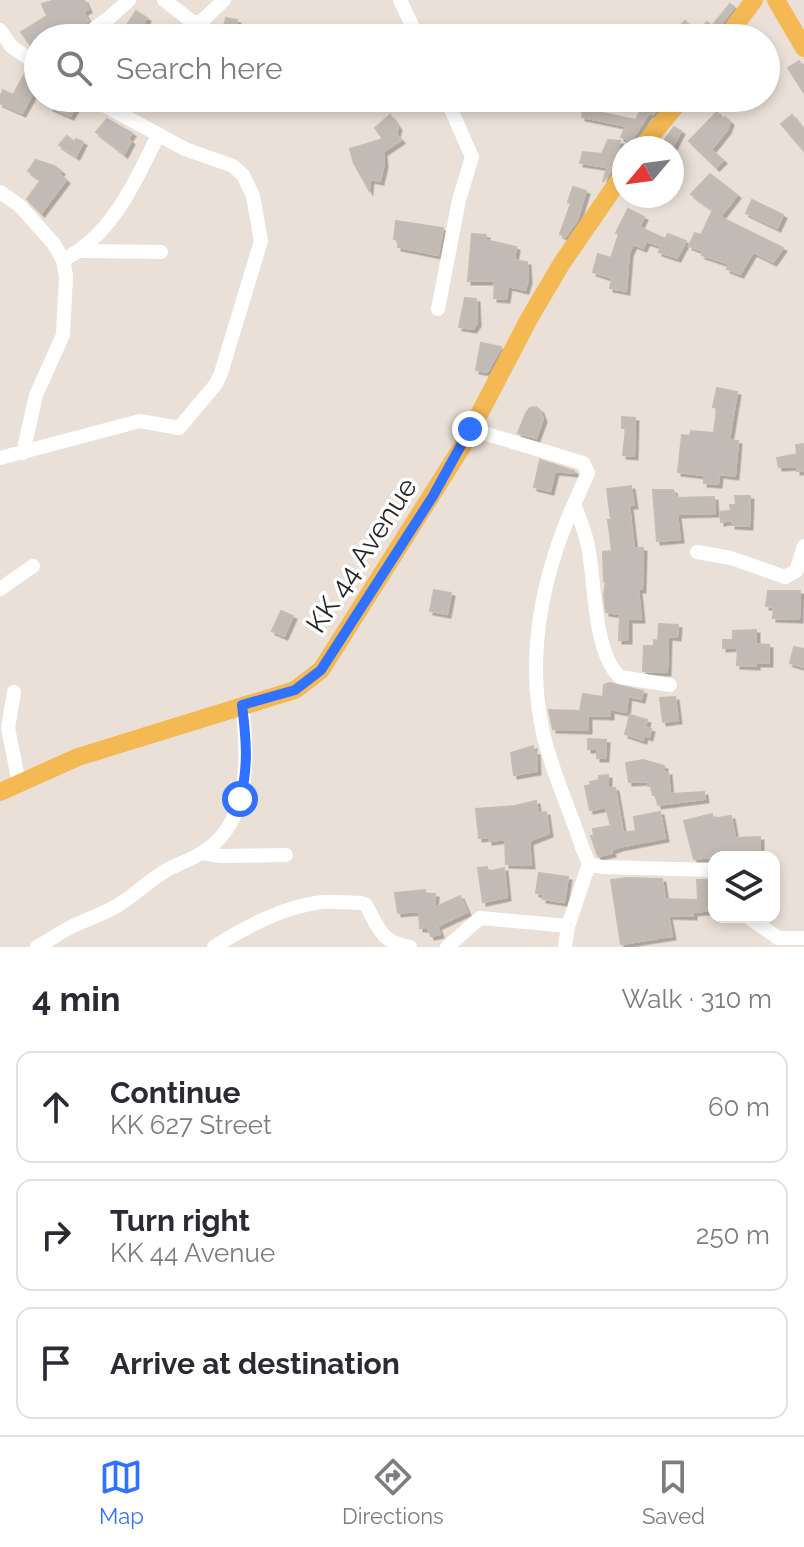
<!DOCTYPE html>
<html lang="en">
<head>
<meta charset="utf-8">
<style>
	body { margin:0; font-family:Raleway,sans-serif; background:#f7f7f7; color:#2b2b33 }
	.controls { position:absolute; right:24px; bottom:24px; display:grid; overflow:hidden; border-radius:16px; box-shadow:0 4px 12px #0003 }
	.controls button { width:72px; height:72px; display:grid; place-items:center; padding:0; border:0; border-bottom:2px solid #e1e1e2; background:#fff; color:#2b2b33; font:40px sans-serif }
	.compass { position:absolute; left:612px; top:136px; width:72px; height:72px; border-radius:50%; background:#fff; box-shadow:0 4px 12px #0003; rotate:241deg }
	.stop { position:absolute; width:24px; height:24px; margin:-18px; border:6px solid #3072ff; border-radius:50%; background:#fff }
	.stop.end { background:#3072ff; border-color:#fff; box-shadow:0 2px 8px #0008 }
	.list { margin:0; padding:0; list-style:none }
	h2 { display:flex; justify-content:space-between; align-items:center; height:104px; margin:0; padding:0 32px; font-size:34px }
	h2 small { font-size:26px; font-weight:400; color:#7c7c81 }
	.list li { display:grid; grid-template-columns:52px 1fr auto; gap:24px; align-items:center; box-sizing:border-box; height:112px; margin:0 16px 16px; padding:0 16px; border:2px solid #e1e1e2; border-radius:16px }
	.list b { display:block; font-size:30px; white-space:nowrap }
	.list p { margin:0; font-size:26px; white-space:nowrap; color:#7c7c81 }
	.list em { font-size:26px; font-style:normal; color:#7c7c81 }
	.icon { flex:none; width:44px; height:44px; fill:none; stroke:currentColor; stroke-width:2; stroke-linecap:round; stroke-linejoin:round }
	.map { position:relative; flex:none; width:804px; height:947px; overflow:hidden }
	.search { position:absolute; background:#fff; box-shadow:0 4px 12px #0003; left:24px; right:24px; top:24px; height:88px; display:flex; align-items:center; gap:20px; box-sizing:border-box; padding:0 28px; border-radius:44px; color:#7c7c81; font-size:30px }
	.sheet { height:488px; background:#fff }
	nav { display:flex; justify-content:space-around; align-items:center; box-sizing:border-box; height:112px; border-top:2px solid #e1e1e2; background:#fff; font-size:22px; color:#7c7c81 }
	nav a { display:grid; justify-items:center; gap:4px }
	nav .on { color:#3072ff }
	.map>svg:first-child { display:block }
	.building { fill:#c2bab5; stroke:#c5bcb2; stroke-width:2; filter:url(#shadow) }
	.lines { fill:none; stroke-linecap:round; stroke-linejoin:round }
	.minor { stroke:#fff; stroke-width:14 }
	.major { stroke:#f4b953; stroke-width:18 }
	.route { stroke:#3072ff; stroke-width:10 }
	.labels { text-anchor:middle; stroke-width:7; stroke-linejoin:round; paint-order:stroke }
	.street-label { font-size:28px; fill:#272727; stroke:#fff }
</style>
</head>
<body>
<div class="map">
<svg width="804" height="947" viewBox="0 0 804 947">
	<defs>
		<filter id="shadow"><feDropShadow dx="3.5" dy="3.5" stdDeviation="0" flood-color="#0004"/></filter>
	</defs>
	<rect width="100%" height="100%" fill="#eae0d7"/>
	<path class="building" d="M56,0H84L88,9L83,12L88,21L72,33L69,28L47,38H38V47L34,50L21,32L47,16L42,4Z
		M730,4L734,7L716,31L714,38H668L685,21L696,33L707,22L712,26Z
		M136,11L147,18L133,38H110L122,25L125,28Z
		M226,18L237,20L235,29L259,30V37L217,36V38H200L202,31L212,25L224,27Z
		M799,61L804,68V93L788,68Z
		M27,70L38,76V84L22,113L0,103V97L3,90L13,95Z
		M54,98H65L77,105L70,116L50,107Z
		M646,98H665L653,114L649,113L631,141L621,137L626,126L582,117L583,109L636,120Z
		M717,112L723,120L725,117L730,122L727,130L711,150L723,160L716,167L689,141Z
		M390,115L398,127L396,134L401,140L383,152L384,164L380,181L370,179L369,190L354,163L350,149L383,139L375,128Z
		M792,115L804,130V151L781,124Z
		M107,119L132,133L128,139L131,141L124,154L96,132Z
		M674,127L681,131L672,148H659Z
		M67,136L74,142L76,139L83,142L76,156L59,145Z
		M608,140L620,141L614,166L603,182L607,167L580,163L583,152L602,154Z
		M36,160L54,166L61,171L59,174L66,180L41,213L27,199L41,180L28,171Z
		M710,174L737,195L720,217L783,248L773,262L753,252L740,274L727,269L729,264L702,255L703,251L689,246L695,233L701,235L713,210L691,194Z
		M573,187L586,191L577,220L565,237L560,234L571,203L568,202Z
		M752,200L783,215L777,228L746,213Z
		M628,209L644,217L639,227L665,239L668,234L686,241L677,258L659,252L661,246L646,241L643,248L633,244L629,253L626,291L610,288L612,278L593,272L598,254L611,258L619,234L616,233Z
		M396,221L443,228L438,255L398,247L399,240L394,239Z
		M472,234L486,235V240L516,247L514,260L527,262L528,280L525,290L508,286L506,299L494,298L495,281H468Z
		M465,298L476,299L477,323L473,329L459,327Z
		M481,343L501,347L487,372L476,370Z
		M717,388L737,392L729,440L738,441L735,476L719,474L718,484L704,483V475L678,472L682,435L690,436L691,431L714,433L717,408L713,407Z
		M536,407L540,410L543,419L536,438L518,433L526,413L530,408Z
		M622,417L635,418L634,456L623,455L626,428H622Z
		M804,444V470L797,471V466L779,467L777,458L797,454L796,445Z
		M540,460L574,471V473L555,471L550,491L534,487Z
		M631,486L634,505H629L634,548H643L642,589H638L641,619H628V640H619L620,614L606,612L604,595L606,581H604L603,552L612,551L608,520H611L607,489Z
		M653,490H673L676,498L714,497L715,513L677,514L680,539L657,541Z
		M735,496H750L749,526L732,525V520L721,522L720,512L731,511L730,505H736Z
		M434,590L451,593L447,614L430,611Z
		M768,591H800L799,619L773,618L774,607L766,606Z
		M281,611L293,616L284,636L272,631Z
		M659,624L678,625L677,637L668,636L667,672L643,671L644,646H654V640L658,641Z
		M756,630V644L769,645V663H756V666L737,665L738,647L723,648V640H733V631Z
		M794,647L804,649V667L790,663Z
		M609,683L643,691L641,699L628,696L626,712L610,709V716L588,715V730L553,729L549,710L580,711L583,694L603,697L604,685Z
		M675,697L678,720L663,722L660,698Z
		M630,715L647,720L645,727L651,729L649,737L644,735L643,740L625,734Z
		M588,739L606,740L605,758H597V749H588Z
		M533,746V752H536L537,771L514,775L511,753Z
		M643,760L664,766L663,773L668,772L670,794L704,792L705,799L658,805L656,795H653L651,786H648V781L629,782L626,763Z
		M608,775V787L615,788L623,833L636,831L634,817L660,812L665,838L619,847L611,850L612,853L598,856L591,836H594L593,829L611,826L606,807L590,810L585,786L591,785L590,782L599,780V776Z
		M536,801L538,813L546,812L549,833L529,841L531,865L506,864L505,839L489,841V837L479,838L476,809L515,806Z
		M712,814V819L731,816L735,838L760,837V857L729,855L694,859L684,821Z
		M487,867L488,872L504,868L507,897L483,902L478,868Z
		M539,873L568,877L564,902L543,899L544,894L536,893Z
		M627,878L662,879L665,899L698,900L697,880H714V910L693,912V916L668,915L672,936L621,944L611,880Z
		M425,890V894H435L434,908L460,896L467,912L437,926L440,934L431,936L428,928H420L419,911L398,913L395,893Z"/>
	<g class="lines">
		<path class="minor" d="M164,0L194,23L202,21L224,0
			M400,0L418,38
			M0,30L11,46L38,65
			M81,38L109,18L129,0
			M0,192L20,206L54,244L63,260L66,276L63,335L36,395L23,453
			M82,251L161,252
			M63,260C111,237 136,181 158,135
			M438,309L459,200L472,157L446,98
			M470,429L583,463L588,473L574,504C580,520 587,535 589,552C595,585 594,654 620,677L670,685
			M0,458L140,421L179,428L216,384L221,373L261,241L253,196L243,175L233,166L185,149L91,98
			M574,504C542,576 525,659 544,737C553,774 570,810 582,847L589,864L602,867L714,870
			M697,552L731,558L785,577L796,571L804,546
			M0,589L33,566
			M14,692L8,728L19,783
			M202,853L221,856L286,855
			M748,917L778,938H804
			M37,947C50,940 62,931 75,925C90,918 106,913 120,904C135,894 149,881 165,871C177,864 191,860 203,852C252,822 248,753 242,705
			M214,947C245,927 286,906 323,902C335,901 348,903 361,903L366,905C379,929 381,942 410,947
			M447,947L480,918L568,926
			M565,947L568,926L589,864"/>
		<path class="major" d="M776,0L804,48
			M726,38L754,0
			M641,148L682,98
			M0,792L78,757L295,690L321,670L462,447L530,317L562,263L624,173"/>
	</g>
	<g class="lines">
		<path class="route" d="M240,799C249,767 246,737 242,705L295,690L321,670L433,496L470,429"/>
	</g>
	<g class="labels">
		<g class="street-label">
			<text transform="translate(361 555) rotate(-57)" y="10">KK 44 Avenue</text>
		</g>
	</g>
</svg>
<div class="controls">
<button><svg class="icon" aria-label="layers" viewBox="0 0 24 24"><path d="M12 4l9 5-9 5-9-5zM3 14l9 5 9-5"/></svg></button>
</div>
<svg class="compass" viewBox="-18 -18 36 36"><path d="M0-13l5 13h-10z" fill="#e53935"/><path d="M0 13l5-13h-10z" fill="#7c7c81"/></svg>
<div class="stop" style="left:240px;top:799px"></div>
<div class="stop end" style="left:470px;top:429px"></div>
<div class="search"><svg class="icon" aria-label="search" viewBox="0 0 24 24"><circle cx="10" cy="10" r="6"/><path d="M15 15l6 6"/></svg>Search here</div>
</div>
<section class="sheet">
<h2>4 min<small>Walk · 310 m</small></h2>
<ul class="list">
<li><svg class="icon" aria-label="ahead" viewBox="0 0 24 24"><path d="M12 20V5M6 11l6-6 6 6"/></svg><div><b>Continue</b><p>KK 627 Street</p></div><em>60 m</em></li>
<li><svg class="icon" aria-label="right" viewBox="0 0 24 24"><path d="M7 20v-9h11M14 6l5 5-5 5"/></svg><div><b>Turn right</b><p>KK 44 Avenue</p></div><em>250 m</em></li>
<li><svg class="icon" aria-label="arrive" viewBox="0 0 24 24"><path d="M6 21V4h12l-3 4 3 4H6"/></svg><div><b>Arrive at destination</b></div></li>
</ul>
</section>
<nav>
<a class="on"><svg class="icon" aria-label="map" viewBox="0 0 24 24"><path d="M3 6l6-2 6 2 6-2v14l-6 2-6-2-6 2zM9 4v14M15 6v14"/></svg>Map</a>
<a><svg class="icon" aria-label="directions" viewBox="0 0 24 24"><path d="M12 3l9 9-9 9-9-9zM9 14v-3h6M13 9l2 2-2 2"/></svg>Directions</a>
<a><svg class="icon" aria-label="saved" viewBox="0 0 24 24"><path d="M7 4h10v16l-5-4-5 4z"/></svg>Saved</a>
</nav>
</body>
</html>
